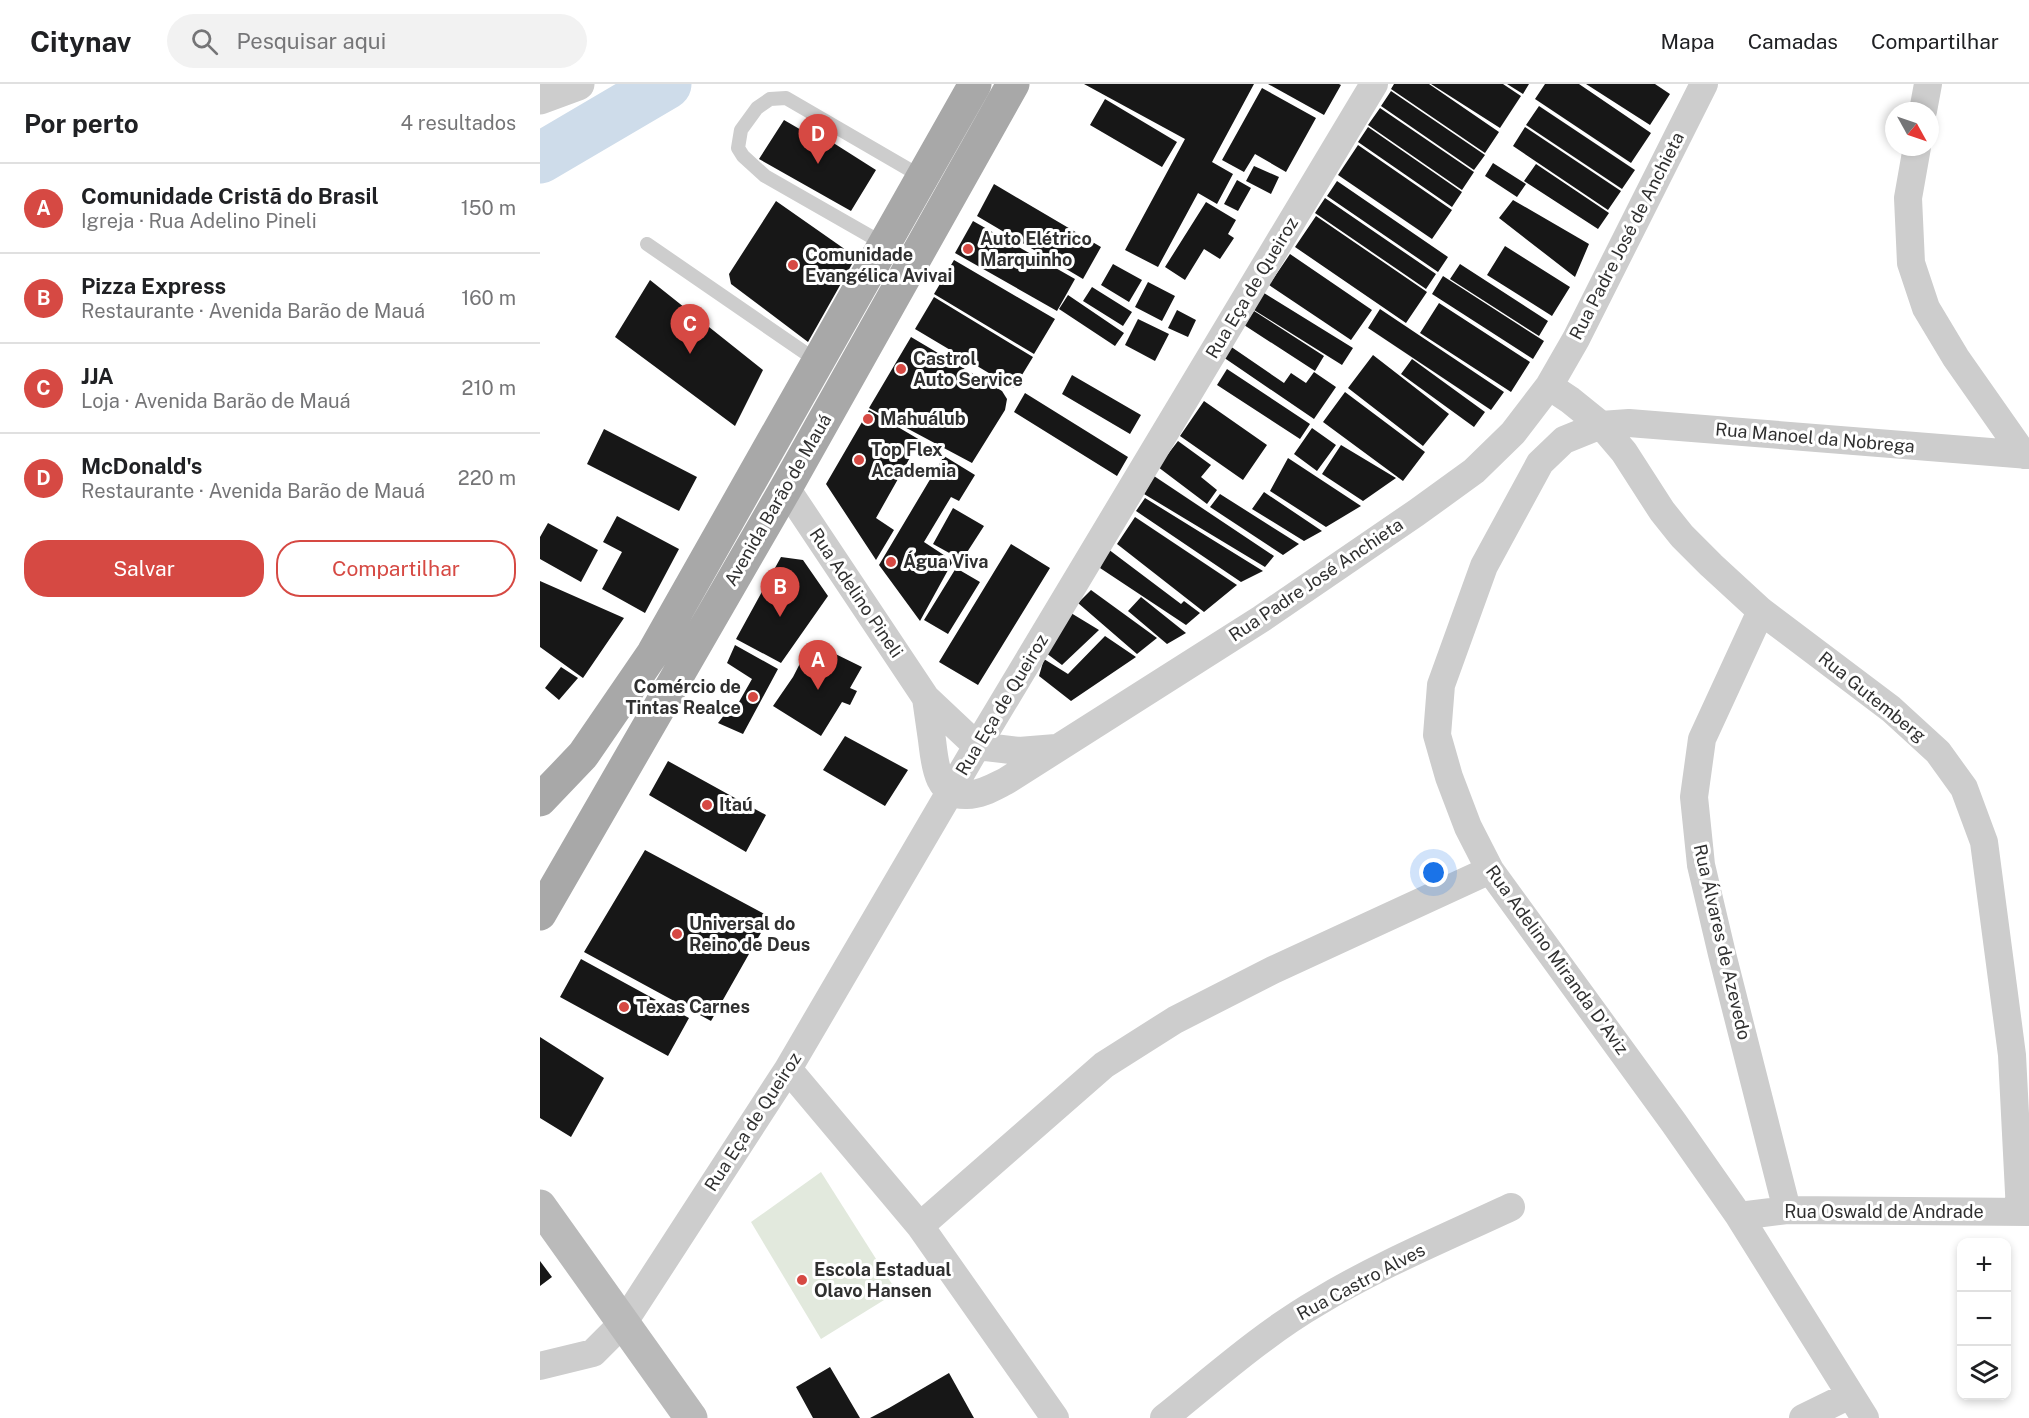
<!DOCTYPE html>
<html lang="pt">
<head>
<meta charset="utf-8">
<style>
	body { margin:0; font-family:"Public Sans",sans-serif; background:#f2f2f2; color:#202124 }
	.controls { position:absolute; right:18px; bottom:18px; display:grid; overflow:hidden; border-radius:12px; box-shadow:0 3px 9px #0003 }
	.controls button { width:54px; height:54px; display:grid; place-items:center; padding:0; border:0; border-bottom:2px solid #e0e0e0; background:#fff; color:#202124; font:30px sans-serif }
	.compass { position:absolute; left:1345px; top:18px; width:54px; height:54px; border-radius:50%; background:#fff; box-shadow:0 3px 9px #0003; rotate:130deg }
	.you { position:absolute; left:894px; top:789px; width:21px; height:21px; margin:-15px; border:4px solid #fff; border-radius:50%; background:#1a73e8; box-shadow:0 0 0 9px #1a73e833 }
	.badge { display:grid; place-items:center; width:39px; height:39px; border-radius:50%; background:#d64943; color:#fff; font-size:20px; font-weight:700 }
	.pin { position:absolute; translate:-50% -50px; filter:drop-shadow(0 2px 3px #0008) }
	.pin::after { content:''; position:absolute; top:32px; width:21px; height:18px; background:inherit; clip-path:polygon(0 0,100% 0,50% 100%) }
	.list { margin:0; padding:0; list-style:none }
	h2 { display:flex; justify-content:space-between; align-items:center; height:78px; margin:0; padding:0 24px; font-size:26px }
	h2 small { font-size:20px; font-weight:400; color:#757577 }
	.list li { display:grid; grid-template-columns:39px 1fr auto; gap:18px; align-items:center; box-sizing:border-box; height:90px; padding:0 24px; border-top:2px solid #e0e0e0 }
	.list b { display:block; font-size:22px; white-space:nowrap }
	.list p { margin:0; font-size:20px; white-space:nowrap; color:#757577 }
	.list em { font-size:20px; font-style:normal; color:#757577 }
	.actions { display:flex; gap:12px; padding:18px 24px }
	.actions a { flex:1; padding:14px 0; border:2px solid #d64943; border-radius:24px; text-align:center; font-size:21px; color:#d64943 }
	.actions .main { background:#d64943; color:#fff }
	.icon { flex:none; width:33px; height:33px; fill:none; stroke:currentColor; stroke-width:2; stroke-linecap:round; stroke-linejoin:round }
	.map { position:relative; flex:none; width:1489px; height:1334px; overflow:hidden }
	header { display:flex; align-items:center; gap:36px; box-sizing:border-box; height:84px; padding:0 30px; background:#fff; border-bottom:2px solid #e0e0e0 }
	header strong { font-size:28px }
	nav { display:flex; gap:33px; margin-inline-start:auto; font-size:21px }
	.search { width:420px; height:54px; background:#f2f2f2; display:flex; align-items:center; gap:15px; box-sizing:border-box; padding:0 21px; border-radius:33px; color:#757577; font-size:22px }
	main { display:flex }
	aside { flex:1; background:#fff }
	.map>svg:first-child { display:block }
	.green { fill:#e2e9dd }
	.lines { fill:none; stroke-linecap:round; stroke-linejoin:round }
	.river { stroke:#cedcea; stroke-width:51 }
	.building { fill:#171717 }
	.service { stroke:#cdcdcd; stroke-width:14 }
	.minor { stroke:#cdcdcd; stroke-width:28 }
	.tertiary { stroke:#cdcdcd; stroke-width:33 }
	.secondary { stroke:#bababa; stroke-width:33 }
	.primary { stroke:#a8a8a8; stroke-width:33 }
	.poi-dot { fill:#d64943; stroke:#fff; stroke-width:2 }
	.labels { text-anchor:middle; stroke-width:6; stroke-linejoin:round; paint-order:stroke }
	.street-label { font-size:18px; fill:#303030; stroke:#fff }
	.poi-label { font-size:18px; font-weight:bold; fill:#303030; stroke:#fff; text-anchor:start }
</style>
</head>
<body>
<header>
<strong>Citynav</strong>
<div class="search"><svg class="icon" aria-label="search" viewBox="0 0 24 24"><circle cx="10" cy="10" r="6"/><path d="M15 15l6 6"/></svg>Pesquisar aqui</div>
<nav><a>Mapa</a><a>Camadas</a><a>Compartilhar</a></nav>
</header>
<main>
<aside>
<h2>Por perto<small>4 resultados</small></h2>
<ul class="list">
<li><span class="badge">A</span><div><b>Comunidade Cristã do Brasil</b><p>Igreja · Rua Adelino Pineli</p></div><em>150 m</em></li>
<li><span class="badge">B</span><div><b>Pizza Express</b><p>Restaurante · Avenida Barão de Mauá</p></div><em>160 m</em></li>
<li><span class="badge">C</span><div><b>JJA</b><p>Loja · Avenida Barão de Mauá</p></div><em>210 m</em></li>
<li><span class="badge">D</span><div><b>McDonald's</b><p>Restaurante · Avenida Barão de Mauá</p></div><em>220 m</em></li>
</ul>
<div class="actions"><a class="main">Salvar</a><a>Compartilhar</a></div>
</aside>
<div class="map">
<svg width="1489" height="1334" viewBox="0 0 1489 1334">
	<rect width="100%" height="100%" fill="#fff"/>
	<path class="green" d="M281,1088L357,1208L281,1255L211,1138Z"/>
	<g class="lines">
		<path class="river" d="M0,74L126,0"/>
	</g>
	<path class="building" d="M544,0H714L672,78L693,90L677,120L658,109L618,183L585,166L645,55Z
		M728,0H799L801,1L784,31Z
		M854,0H889L959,48L945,69L851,5Z
		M891,0H963L981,12L960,44Z
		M967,0H989L983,10Z
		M1005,0H1039L1111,49L1091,79L995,15Z
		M1046,0H1115L1130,10L1110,41Z
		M722,4L776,34L746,88L715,70L704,88L682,76Z
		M851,7L945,71L934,86L841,22Z
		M565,15L637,58L622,83L550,41Z
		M999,22L1095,86L1082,105L986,41Z
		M840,24L934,88L922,106L828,41Z
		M244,36L282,58L284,53L336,86L311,127L219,75Z
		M828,43L922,108L912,123L818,58Z
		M985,43L1081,107L1068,126L973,62Z
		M818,61L912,126L892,155L798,91Z
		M953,79L986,100L977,113L945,92Z
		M996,80L1069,129L1058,145L984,97Z
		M714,82L739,93L731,110L706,97Z
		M697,96L711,104L698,127L684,120Z
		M797,97L908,173L898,188L787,112Z
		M454,100L561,163L543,195L437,132Z
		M785,114L896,190L886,205L775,129Z
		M973,116L1049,160L1035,193L959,134Z
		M236,117L316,173L268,258L191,200L189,190Z
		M666,118L696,136L688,150L694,154L680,175L664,165L645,196L625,183Z
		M776,132L887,208L866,239L755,163Z
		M433,137L535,195L517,227L415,169Z
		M965,162L1030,203L1012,232L947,191Z
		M750,170L832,226L811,256L729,201Z
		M414,176L515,235L494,270L394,210Z
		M573,180L602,196L589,218L561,201Z
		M920,180L1008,237L999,252L910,195Z
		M903,192L1004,257L993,275L892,210Z
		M110,196L223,286L195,342L75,253Z
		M608,198L635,212L622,237L595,223Z
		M552,203L592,228L583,242L543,217Z
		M724,209L813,264L802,281L714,226Z
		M528,211L584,249L575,262L519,225Z
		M394,213L493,273L474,304L375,245Z
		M899,219L990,278L971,308L880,249Z
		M840,225L964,308L951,326L828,244Z
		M637,226L656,236L648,253L628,244Z
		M714,227L784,272L775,287L704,241Z
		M598,235L629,250L615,277L585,261Z
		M371,253L462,307L467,315L465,326L432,379L329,324Z
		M690,262L744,299L751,289L766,299L774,288L796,303L774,335L683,273Z
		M833,271L909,330L883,362L808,304Z
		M872,275L945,328L934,343L861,290Z
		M687,285L770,340L760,355L677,301Z
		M532,291L601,331L590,350L522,310Z
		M805,308L885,368L863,397L783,338Z
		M485,309L588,373L577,392L474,328Z
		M664,317L727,361L703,396L640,352Z
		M329,326L380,356L336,434L354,446L336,476L286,400Z
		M772,344L796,361L777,387L754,370Z
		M64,345L157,393L139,427L47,380Z
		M638,357L671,381L661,393L677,406L667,420L618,383Z
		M801,361L856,394L823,417L782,390Z
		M404,372L435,391L419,417L411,413L384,458L413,477L380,537L339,481Z
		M748,374L821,422L786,443L730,407Z
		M614,392L734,472L725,483L604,410Z
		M724,408L782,447L764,457L712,425Z
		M680,410L759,460L743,471L670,423Z
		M605,414L723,487L701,498L596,427Z
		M413,424L444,442L422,476L393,460Z
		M77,432L139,465L105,529L62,505L82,468L63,458Z
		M595,433L697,501L664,528L577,460Z
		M8,439L58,466L41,498L0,475V453Z
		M471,460L510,484L438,601L399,578Z
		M568,465L641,520L644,517L660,529L646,541L560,484Z
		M241,473L263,476L288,512L241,579L196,555Z
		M416,484L440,498L408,550L384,536Z
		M0,497L84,534L43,594L0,563Z
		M551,506L617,554L597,570L538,519Z
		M601,513L646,549L627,560L588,527Z
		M531,529L559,546L522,581L506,569Z
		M565,552L596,573L531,617L499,592L504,575L528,590Z
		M271,558L322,583L310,604L317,607L310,621L302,618L281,652L233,622L253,593Z
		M195,561L238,585L203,650L178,639L185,630L191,632L212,595L187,579Z
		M21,583L38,594L19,616L5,604Z
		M305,652L368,686L345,722L283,686Z
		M128,677L226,731L206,768L109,711Z
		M105,766L230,833L171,937L44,868Z
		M41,875L149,934L128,972L20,913Z
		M0,953L64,994L31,1053L0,1034Z
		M0,1177L12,1193L0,1202Z
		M290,1283L320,1334H273L256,1303Z
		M409,1289L434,1334H330L349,1324Z"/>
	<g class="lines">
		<path class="service" d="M107,160L277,277
			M344,160L225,92L203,72L198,64L201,46L217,24L230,15L246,14L382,93"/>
		<path class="minor" d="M1383,27L1388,0
			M1377,63L1368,114L1371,179L1386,224L1416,274L1484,371
			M1009,302L1030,316L1061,341L1084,368L1122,427L1142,452L1171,481L1221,527L1351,625L1398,668L1424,704L1444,758L1472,971L1480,1128
			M246,404L386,614L437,662L479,667L516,664
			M1221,527L1162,655L1154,713L1161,781L1182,870L1247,1126
			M386,614C388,628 390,642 392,656C395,679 396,712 427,711C441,711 454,703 466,697L721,535L876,429L934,387L973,349L1009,302L1036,255L1164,0
			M248,985L380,1142L515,1334
			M1199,1132L1247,1126L1489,1128
			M380,1142L564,981L635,936L733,886L950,786
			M0,1282L53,1269L84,1238L248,985L437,662L834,0
			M624,1334C674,1294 723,1250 778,1218C839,1181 907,1153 971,1123
			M1263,1334L1310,1311
			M1325,1334L1199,1132L1134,1039L950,786L928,743L909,693L897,651L901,601L944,482L1000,379L1024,356L1061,341L1089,339L1489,371"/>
		<path class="tertiary" d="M0,14L38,0"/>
		<path class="secondary" d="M0,1122L151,1334"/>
		<path class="primary" d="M0,716L43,671L113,569L435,0
			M0,830L246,404L473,0"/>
	</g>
	<g class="poi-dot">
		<circle cx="428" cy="165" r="6"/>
		<circle cx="253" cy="181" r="6"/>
		<circle cx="361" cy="285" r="6"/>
		<circle cx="328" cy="335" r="6"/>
		<circle cx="319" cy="376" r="6"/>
		<circle cx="351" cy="478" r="6"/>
		<circle cx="213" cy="613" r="6"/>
		<circle cx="167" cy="721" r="6"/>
		<circle cx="137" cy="850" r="6"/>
		<circle cx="84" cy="923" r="6"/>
		<circle cx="262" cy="1196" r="6"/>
	</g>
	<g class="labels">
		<g class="street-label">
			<text transform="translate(1087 152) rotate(-63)" y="6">Rua Padre José de Anchieta</text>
			<text transform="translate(712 204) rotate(-59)" y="6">Rua Eça de Queiroz</text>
			<text transform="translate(1275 354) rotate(5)" y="6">Rua Manoel da Nobrega</text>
			<text transform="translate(238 416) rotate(-60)" y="6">Avenida Barão de Mauá</text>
			<text transform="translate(776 496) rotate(-34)" y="6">Rua Padre José Anchieta</text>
			<text transform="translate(316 509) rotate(56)" y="6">Rua Adelino Pineli</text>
			<text transform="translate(1332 613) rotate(39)" y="6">Rua Gutemberg</text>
			<text transform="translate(462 621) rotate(-59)" y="6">Rua Eça de Queiroz</text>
			<text transform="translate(1182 858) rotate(77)" y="6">Rua Álvares de Azevedo</text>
			<text transform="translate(1017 876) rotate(54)" y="6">Rua Adelino Miranda D'Aviz</text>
			<text transform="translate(213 1038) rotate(-57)" y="6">Rua Eça de Queiroz</text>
			<text x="1344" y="1134">Rua Oswald de Andrade</text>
			<text transform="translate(821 1198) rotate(-28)" y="6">Rua Castro Alves</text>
		</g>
		<g class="poi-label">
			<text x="440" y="161">Auto Elétrico<tspan x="440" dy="21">Marquinho</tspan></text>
			<text x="265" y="177">Comunidade<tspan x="265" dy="21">Evangélica Avivai</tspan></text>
			<text x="373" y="281">Castrol<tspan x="373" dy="21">Auto Service</tspan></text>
			<text x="340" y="341">Mahuálub</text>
			<text x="331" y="372">Top Flex<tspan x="331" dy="21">Academia</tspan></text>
			<text x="363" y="484">Água Viva</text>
			<text x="201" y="609" text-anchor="end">Comércio de<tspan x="201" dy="21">Tintas Realce</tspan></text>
			<text x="179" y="727">Itaú</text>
			<text x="149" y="846">Universal do<tspan x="149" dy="21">Reino de Deus</tspan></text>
			<text x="96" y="929">Texas Carnes</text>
			<text x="274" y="1192">Escola Estadual<tspan x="274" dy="21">Olavo Hansen</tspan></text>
		</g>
	</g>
</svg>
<div class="controls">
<button>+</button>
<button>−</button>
<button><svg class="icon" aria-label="layers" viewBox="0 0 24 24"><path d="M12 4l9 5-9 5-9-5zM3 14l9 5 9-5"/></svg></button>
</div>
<svg class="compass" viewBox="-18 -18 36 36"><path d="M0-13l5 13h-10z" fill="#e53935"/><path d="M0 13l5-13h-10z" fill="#757577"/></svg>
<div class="you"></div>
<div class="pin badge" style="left:278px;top:606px">A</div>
<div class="pin badge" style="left:240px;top:533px">B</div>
<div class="pin badge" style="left:150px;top:270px">C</div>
<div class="pin badge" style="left:278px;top:80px">D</div>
</div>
</main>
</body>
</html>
